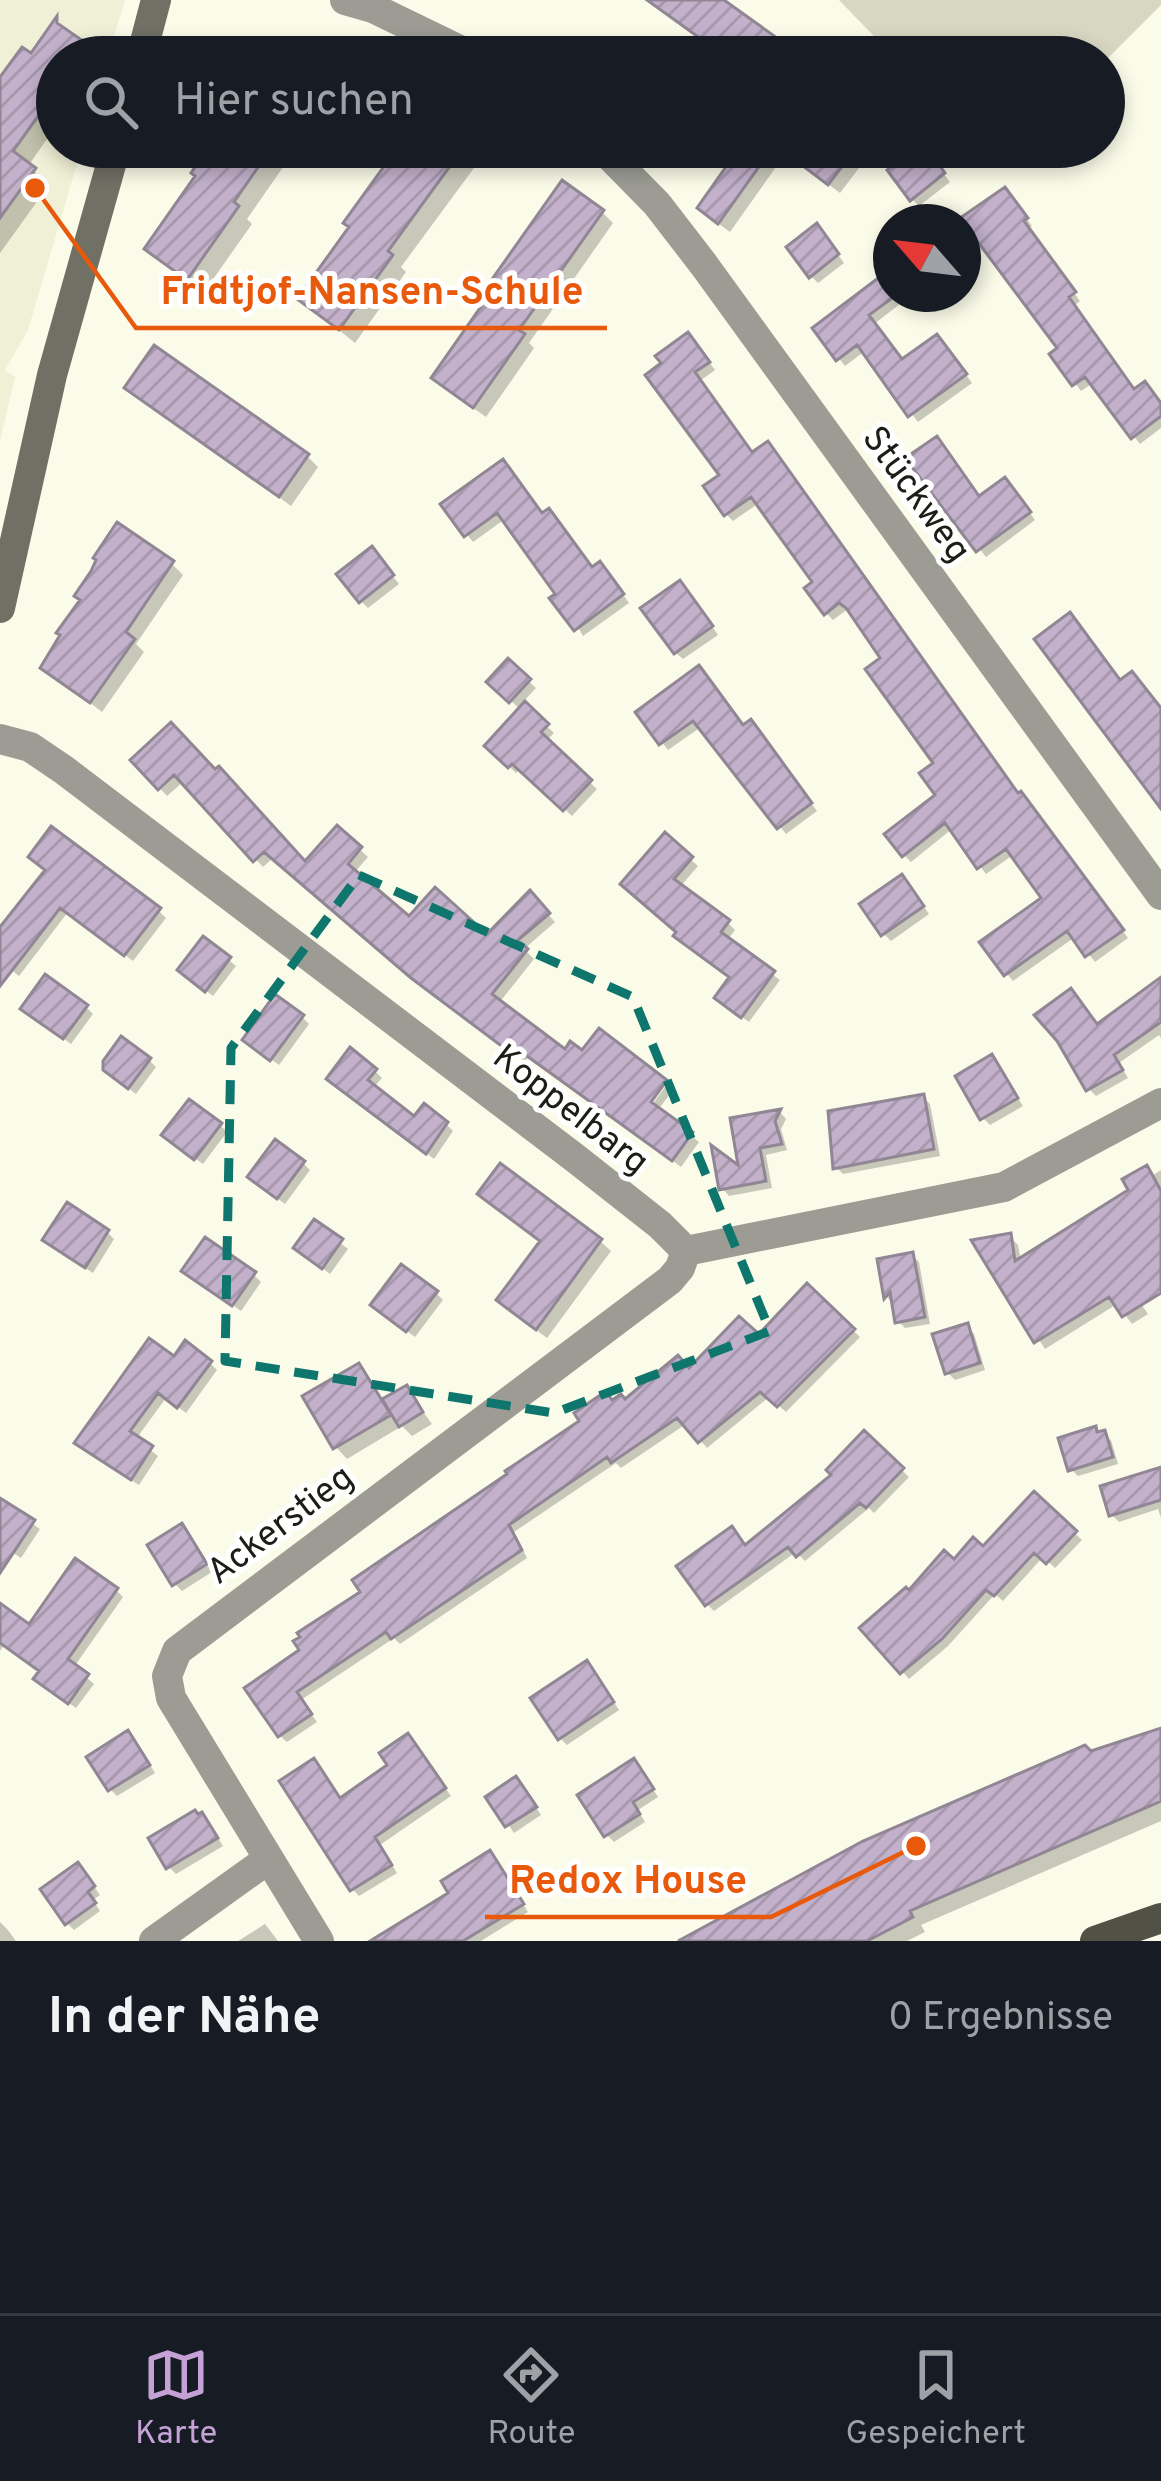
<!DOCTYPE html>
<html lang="de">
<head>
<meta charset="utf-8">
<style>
	body { margin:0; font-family:Overpass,sans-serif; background:#242831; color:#f1f3f6 }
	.compass { position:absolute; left:873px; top:204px; width:108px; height:108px; border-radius:50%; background:#171b24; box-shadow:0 6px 18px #0003; rotate:298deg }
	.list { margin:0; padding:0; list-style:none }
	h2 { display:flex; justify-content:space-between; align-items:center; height:156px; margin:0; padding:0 48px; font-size:51px }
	h2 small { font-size:39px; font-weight:400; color:#9ea1a6 }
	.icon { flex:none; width:66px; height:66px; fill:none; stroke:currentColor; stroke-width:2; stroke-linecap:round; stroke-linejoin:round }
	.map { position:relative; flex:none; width:1161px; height:1941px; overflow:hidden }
	.search { position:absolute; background:#171b24; box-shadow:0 6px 18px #0003; left:36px; right:36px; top:36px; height:132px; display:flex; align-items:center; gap:30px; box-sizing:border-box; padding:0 42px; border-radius:66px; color:#9ea1a6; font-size:45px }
	.sheet { height:372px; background:#171b24 }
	nav { display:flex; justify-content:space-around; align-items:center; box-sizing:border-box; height:168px; border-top:3px solid #363941; background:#171b24; font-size:33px; color:#9ea1a6 }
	nav a { display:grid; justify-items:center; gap:6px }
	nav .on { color:#c5a2d6 }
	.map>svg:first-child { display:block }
	.built { fill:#f0f0d7 }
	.green { fill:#d7d7c2 }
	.shadow { fill:#0003 }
	.building { fill:url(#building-hatch); stroke:#908694; stroke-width:3 }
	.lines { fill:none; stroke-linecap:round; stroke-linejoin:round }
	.street { stroke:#9c9c95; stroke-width:30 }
	.secondary { stroke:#707065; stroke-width:30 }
	.primary { stroke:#515145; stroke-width:30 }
	.marked { fill:none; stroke:#0f766e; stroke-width:9; stroke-dasharray:24 15; stroke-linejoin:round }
	.labels { text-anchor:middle; stroke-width:10; stroke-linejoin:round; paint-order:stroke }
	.street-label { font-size:36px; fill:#1d1d17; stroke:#fff }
	.leader { fill:none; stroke:#e8590c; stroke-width:4.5 }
	.callout-dot { fill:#e8590c; stroke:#fff; stroke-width:4.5 }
	.callout-label { font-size:39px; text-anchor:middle; font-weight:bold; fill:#e8590c; stroke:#fff; stroke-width:10; stroke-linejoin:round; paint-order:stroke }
</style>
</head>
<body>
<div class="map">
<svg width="1161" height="1941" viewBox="0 0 1161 1941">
	<defs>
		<pattern id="building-hatch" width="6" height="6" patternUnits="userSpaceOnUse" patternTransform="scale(3)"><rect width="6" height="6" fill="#c3b1cc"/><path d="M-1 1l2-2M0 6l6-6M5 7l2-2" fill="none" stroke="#a798ae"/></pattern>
	</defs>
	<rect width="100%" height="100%" fill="#fbfbe9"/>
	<path class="built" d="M0,0H125L108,57H57V147H82L28,330L5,370L15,377L0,441Z"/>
	<path class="green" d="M839,0H1161V5L1104,62V57H894Z"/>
	<path class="shadow" d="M649,0H719L785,50L781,57H727Z
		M54,25L96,57H57V125L28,166L49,185L0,253V82L31,58Z
		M213,147H297L247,219L252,224L204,292L148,249L199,177Z
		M402,147L488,149L401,267L406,272L355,343L301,299L352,228Z
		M744,147H875L840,193L786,153L730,232L711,218Z
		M923,147L950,182L919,206L912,199Z
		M1011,198L1032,226L1028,229L1080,301L1074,306L1135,392L1161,404V428L1140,444L1093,383L1081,391L1053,354L1061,348Z
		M602,212L613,223L529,343L534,348L486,417L446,389L435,378L485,306Z
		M823,234L844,263L818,283L811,276Z
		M892,294L900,304L874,324L903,362L944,344L972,383L918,422L865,351L845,366L816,329Z
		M695,343L715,370L700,381L753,455L1019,796L1028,802L1128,938L1095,962L1075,937L1013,981L1007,974L1045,899L1013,855L986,874L952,829L911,862L904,855L939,795L937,763L885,658L848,609L833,620L826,613L817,582L759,503L733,521L726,514L723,475L650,375Z
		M128,387L307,456L318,467L291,506Z
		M909,459L980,499L1012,488L1035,520L986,557Z
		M444,505L543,516L593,570L607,572L629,603L583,636L559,594L505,519L473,542Z
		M378,557L399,584L368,608L361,601Z
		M172,564L183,575L136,644L144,652L102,712L44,667Z
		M687,590L718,635L683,659L676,653Z
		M508,662L536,688L522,703L554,733L546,741L597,789L572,816L521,768L516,773L488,746L521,710L490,682Z
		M639,712L758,730L817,811L786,834L701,727L668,750Z
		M171,726L305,865L338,829L368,857L354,873L409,921L487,938L530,895L555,922L524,949L534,959L499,1003L645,1115L667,1084L673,1090L658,1110L699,1142L681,1167L529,1056L525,1062L422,985L274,857L263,867L184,781L167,796L134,760Z
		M665,837L698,866L680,887L728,923L735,930L727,940L780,980L749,1022L725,1005L732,978L684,942Z
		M48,871L159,911L166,918L133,961L68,912L19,976L0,961V949Z
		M909,885L929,914L891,941L884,934Z
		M204,940L236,966L213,996L188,977Z
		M1161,987V1038L1159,1035L1119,1063L1128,1078L1096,1096L1089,1089L1098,1027Z
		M86,1007L93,1014L71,1044L31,1015Z
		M302,1017L309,1024L279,1065L253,1046Z
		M992,1058L1023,1106L990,1125L983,1118Z
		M149,1060L156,1067L136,1094L113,1077Z
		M375,1071L382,1078L373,1088L415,1121L446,1124L453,1131L434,1159L336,1085Z
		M923,1097L930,1104L940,1156L843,1174L836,1167Z
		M780,1112L786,1119L781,1129L787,1150L766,1155L772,1188L729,1196L722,1188L742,1172L733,1121Z
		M220,1125L227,1132L203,1164L172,1142Z
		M303,1163L310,1170L285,1204L258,1184Z
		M1161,1170V1291L1141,1304L1148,1314L1132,1324L1117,1304L1045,1349L976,1242L1010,1237L1018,1245L1021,1261Z
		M315,1223L348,1249L330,1274L304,1254Z
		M107,1232L114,1239L93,1273L53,1247Z
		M600,1241L611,1251L547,1338L510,1310Z
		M912,1255L919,1262L930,1324L905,1328L898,1321L895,1306L887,1297L880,1261Z
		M254,1275L261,1282L241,1311L192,1277Z
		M807,1287L860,1337L786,1412L769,1397L707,1448L686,1424L621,1468L616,1463L514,1532L527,1558L400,1644L394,1638L301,1700L317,1722L287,1742L280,1736L303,1651L364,1593L614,1402L626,1403L759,1338Z
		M436,1293L443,1300L415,1337L381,1312Z
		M967,1327L974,1334L985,1370L955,1380L948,1373Z
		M174,1360L210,1363L217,1370L186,1413L166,1398L136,1439L158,1456L139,1485L85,1450Z
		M359,1366L384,1402L406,1388L432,1424L412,1436L402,1426L347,1459L336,1447L306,1397Z
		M1095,1429L1111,1440L1118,1464L1078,1476L1071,1469Z
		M864,1434L909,1477L874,1513L869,1508L805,1561L796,1552L714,1611L707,1604L835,1475Z
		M1161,1470V1518L1158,1509L1119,1522L1112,1515Z
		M1034,1495L1082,1540L1055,1568L1043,1557L1003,1601L995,1594L948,1646L909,1679L864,1628L954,1563L983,1550Z
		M0,1501L40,1529L21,1558L0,1544Z
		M182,1527L212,1572L182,1591L175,1584Z
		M116,1590L123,1597L74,1667L94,1684L76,1708L44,1686L42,1672L4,1645L0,1651V1606L30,1628Z
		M593,1671L619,1710L567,1745L560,1738Z
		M1161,1732V1821L921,1925L925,1932L907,1941H684L1090,1754Z
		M135,1741L155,1773L117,1796L110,1789Z
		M415,1744L451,1796L380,1845L397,1873L359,1896L352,1889L342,1801Z
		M640,1769L658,1797L638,1810L645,1822L614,1842L607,1835Z
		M523,1787L541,1815L514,1833L490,1798Z
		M208,1822L223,1846L176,1874L169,1867Z
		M497,1861L528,1912L481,1941H383Z
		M85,1873L100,1895L93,1900L100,1911L74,1930L67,1923Z
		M0,1922L7,1929L16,1941H0Z
		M265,1924L278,1941H238Z"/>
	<path class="building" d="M647,0H724L777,38L763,57H726Z
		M57,16V23L106,57H57V90L13,151L36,168L0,218V77L22,47L31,53Z
		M209,147H272L234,202L239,206L187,280L144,249L195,176L191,173Z
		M398,147H464L388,251L393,255L339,330L297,299L349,227L343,223Z
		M740,147H773L718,224L697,208Z
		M778,147H857L828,185Z
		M916,147H926L945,173L910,201L887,170Z
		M562,180L604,210L519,330L525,334L473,408L431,378L482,305L476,302Z
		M1005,187L1028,218L1024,221L1076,292L1069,297L1134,389L1145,381L1161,403V416L1131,439L1085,377L1072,386L1049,354L1057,348L960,218Z
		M817,223L839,254L809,278L786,247Z
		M881,276L895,296L869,315L902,359L937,334L967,374L908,417L857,345L836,361L812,328Z
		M688,332L710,362L695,372L752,452L768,441L1018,793L1021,791L1124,930L1085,957L1067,931L1004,976L979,942L1041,898L1006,849L977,869L945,823L902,857L884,834L935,795L919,773L933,763L865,669L880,658L846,608L839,603L824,615L804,588L812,582L751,497L724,516L703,486L719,475L645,375L661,363L655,356Z
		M154,345L309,454L279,497L124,388Z
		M937,436L979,496L1005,477L1031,512L976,552L905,458Z
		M503,459L542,513L549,508L592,567L600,561L624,594L574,631L549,598L555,594L497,513L464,537L440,504Z
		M117,522L174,561L126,632L135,639L90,703L40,668L60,635L56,633L80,600L74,596L91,571L96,560L93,558Z
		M372,546L394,575L359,603L336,574Z
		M680,580L713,626L674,654L640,608Z
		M1070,612L1120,680L1132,671L1161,708V809L1034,639Z
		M508,658L531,679L509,703L486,682Z
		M699,665L743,725L751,719L812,803L777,829L693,721L659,745L635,712Z
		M525,701L549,724L541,732L592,780L563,811L512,764L508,768L484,746Z
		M171,722L215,769L219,766L305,861L337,825L362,847L348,864L409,916L435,887L487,934L530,890L550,913L518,940L528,949L492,994L565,1049L570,1041L582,1050L599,1028L667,1080L651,1102L693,1132L672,1161L520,1051L516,1057L411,978L264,852L253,862L174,775L158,790L130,760Z
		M51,826L161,908L124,956L60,908L0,986V927L45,870L28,857Z
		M665,832L693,857L674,879L730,920L721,932L775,971L741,1018L714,998L729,977L673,936L676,932L620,884Z
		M902,874L924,906L881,936L859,904Z
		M203,936L231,957L205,992L177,970Z
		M45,974L88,1005L63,1039L20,1009Z
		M1161,977V1022L1114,1055L1123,1070L1086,1091L1057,1041L1034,1015L1071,988L1097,1024Z
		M275,994L304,1015L270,1061L242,1040Z
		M121,1036L151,1058L128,1089L103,1070V1061Z
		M350,1047L377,1069L368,1080L414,1116L424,1103L448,1122L426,1154L326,1079Z
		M992,1054L1018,1098L980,1120L955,1076Z
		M924,1094L934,1149L833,1169L828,1111Z
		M189,1099L222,1123L194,1160L161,1135Z
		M781,1109L775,1121L782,1144L760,1148L766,1181L719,1190L711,1145L738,1165L730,1118Z
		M275,1139L305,1161L277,1199L247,1177Z
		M500,1163L602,1239L536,1330L496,1300L540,1241L477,1194Z
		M1147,1165L1161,1191V1293L1122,1317L1109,1297L1034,1343L971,1240L1011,1233L1015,1261L1128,1190L1122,1179Z
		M67,1202L109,1230L85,1268L42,1240Z
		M314,1219L343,1239L322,1269L293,1248Z
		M205,1237L256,1272L232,1306L181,1271Z
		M913,1252L925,1317L895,1323L890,1292L884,1299L877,1259Z
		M401,1264L438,1291L406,1332L370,1305Z
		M807,1283L855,1329L777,1407L760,1392L698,1443L677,1418L611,1463L607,1457L509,1525L522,1550L391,1639L386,1632L297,1692L312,1714L278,1737L244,1688L299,1650L293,1641L300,1637L297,1633L360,1592L352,1580L507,1474L505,1471L579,1421L574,1413L606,1391L612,1400L621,1394L625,1399L678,1355L689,1368L739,1316L759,1334Z
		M968,1323L980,1363L945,1374L932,1334Z
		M149,1338L174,1356L185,1340L212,1361L177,1408L158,1393L130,1431L153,1446L131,1480L74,1443Z
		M359,1363L391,1415L333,1449L302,1396Z
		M407,1385L423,1412L399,1427L382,1399Z
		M1096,1426L1097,1432L1105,1430L1113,1457L1068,1471L1058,1438Z
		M864,1430L904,1468L866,1508L860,1503L796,1557L788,1547L705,1606L676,1566L732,1526L745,1545L831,1475L826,1470Z
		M1161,1467V1500L1109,1516L1100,1486Z
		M1034,1491L1077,1531L1046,1564L1034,1553L994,1596L986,1590L942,1639L900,1674L859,1628L906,1587L909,1590L944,1550L954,1559L973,1537L983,1546Z
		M0,1498L35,1520L0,1573Z
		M182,1523L207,1564L172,1586L147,1545Z
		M75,1558L118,1588L68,1659L89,1674L68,1704L33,1679L39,1671L0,1643V1603L29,1624Z
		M587,1660L614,1702L558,1740L530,1698Z
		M1161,1728V1801L910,1911L913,1917L867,1941H678L863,1841L1085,1745L1091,1751Z
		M128,1730L150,1765L108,1791L86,1757Z
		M408,1733L446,1788L375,1837L392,1865L350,1891L279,1781L314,1758L340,1798L387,1765L379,1753Z
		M634,1758L654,1789L633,1802L640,1814L604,1837L577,1795Z
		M516,1776L537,1807L505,1827L485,1797Z
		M195,1810L198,1814L202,1812L218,1838L166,1869L148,1838Z
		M490,1850L524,1904L463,1941H370L448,1893L441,1881Z
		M78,1862L95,1886L88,1892L96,1903L65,1925L40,1889Z"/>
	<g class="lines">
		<path class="street" d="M345,0L373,8L474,57
			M601,147L657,204L704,265L1161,895
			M0,739L30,747L64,770L575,1158L660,1225L686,1251L1004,1187L1161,1103
			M154,1941L267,1860
			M319,1941L171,1698L167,1676L177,1651L670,1280L680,1268L686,1251"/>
		<path class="secondary" d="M141,57L156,0
			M0,608L52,375L116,147"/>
		<path class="primary" d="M1095,1941L1161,1918"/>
	</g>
	<path class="marked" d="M359,875L633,997L770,1331L554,1413L225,1361L231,1048Z"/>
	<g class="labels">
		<g class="street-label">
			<text transform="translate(918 493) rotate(54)" y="13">Stückweg</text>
			<text transform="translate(572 1108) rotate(38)" y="13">Koppelbarg</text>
			<text transform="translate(279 1523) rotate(-37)" y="13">Ackerstieg</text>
		</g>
	</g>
	<path class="leader" d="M35 188L136 328H607M916 1846L771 1917H485"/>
	<g class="callout-dot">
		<circle cx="35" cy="188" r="12"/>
		<circle cx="916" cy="1846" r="12"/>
	</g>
	<g class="callout-label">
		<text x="372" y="304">Fridtjof-Nansen-Schule</text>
		<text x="628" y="1893">Redox House</text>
	</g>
</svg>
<svg class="compass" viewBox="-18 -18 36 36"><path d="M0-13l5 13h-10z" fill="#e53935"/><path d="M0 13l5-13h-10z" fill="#9ea1a6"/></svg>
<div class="search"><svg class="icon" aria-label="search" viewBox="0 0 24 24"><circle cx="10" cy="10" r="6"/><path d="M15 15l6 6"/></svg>Hier suchen</div>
</div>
<section class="sheet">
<h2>In der Nähe<small>0 Ergebnisse</small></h2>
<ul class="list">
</ul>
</section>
<nav>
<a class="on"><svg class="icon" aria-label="map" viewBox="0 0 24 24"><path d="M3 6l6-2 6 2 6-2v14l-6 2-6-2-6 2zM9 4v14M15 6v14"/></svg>Karte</a>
<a><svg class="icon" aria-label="directions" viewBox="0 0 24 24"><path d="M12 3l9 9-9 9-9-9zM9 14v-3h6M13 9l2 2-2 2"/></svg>Route</a>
<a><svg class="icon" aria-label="saved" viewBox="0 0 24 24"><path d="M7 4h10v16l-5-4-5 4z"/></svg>Gespeichert</a>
</nav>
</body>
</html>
